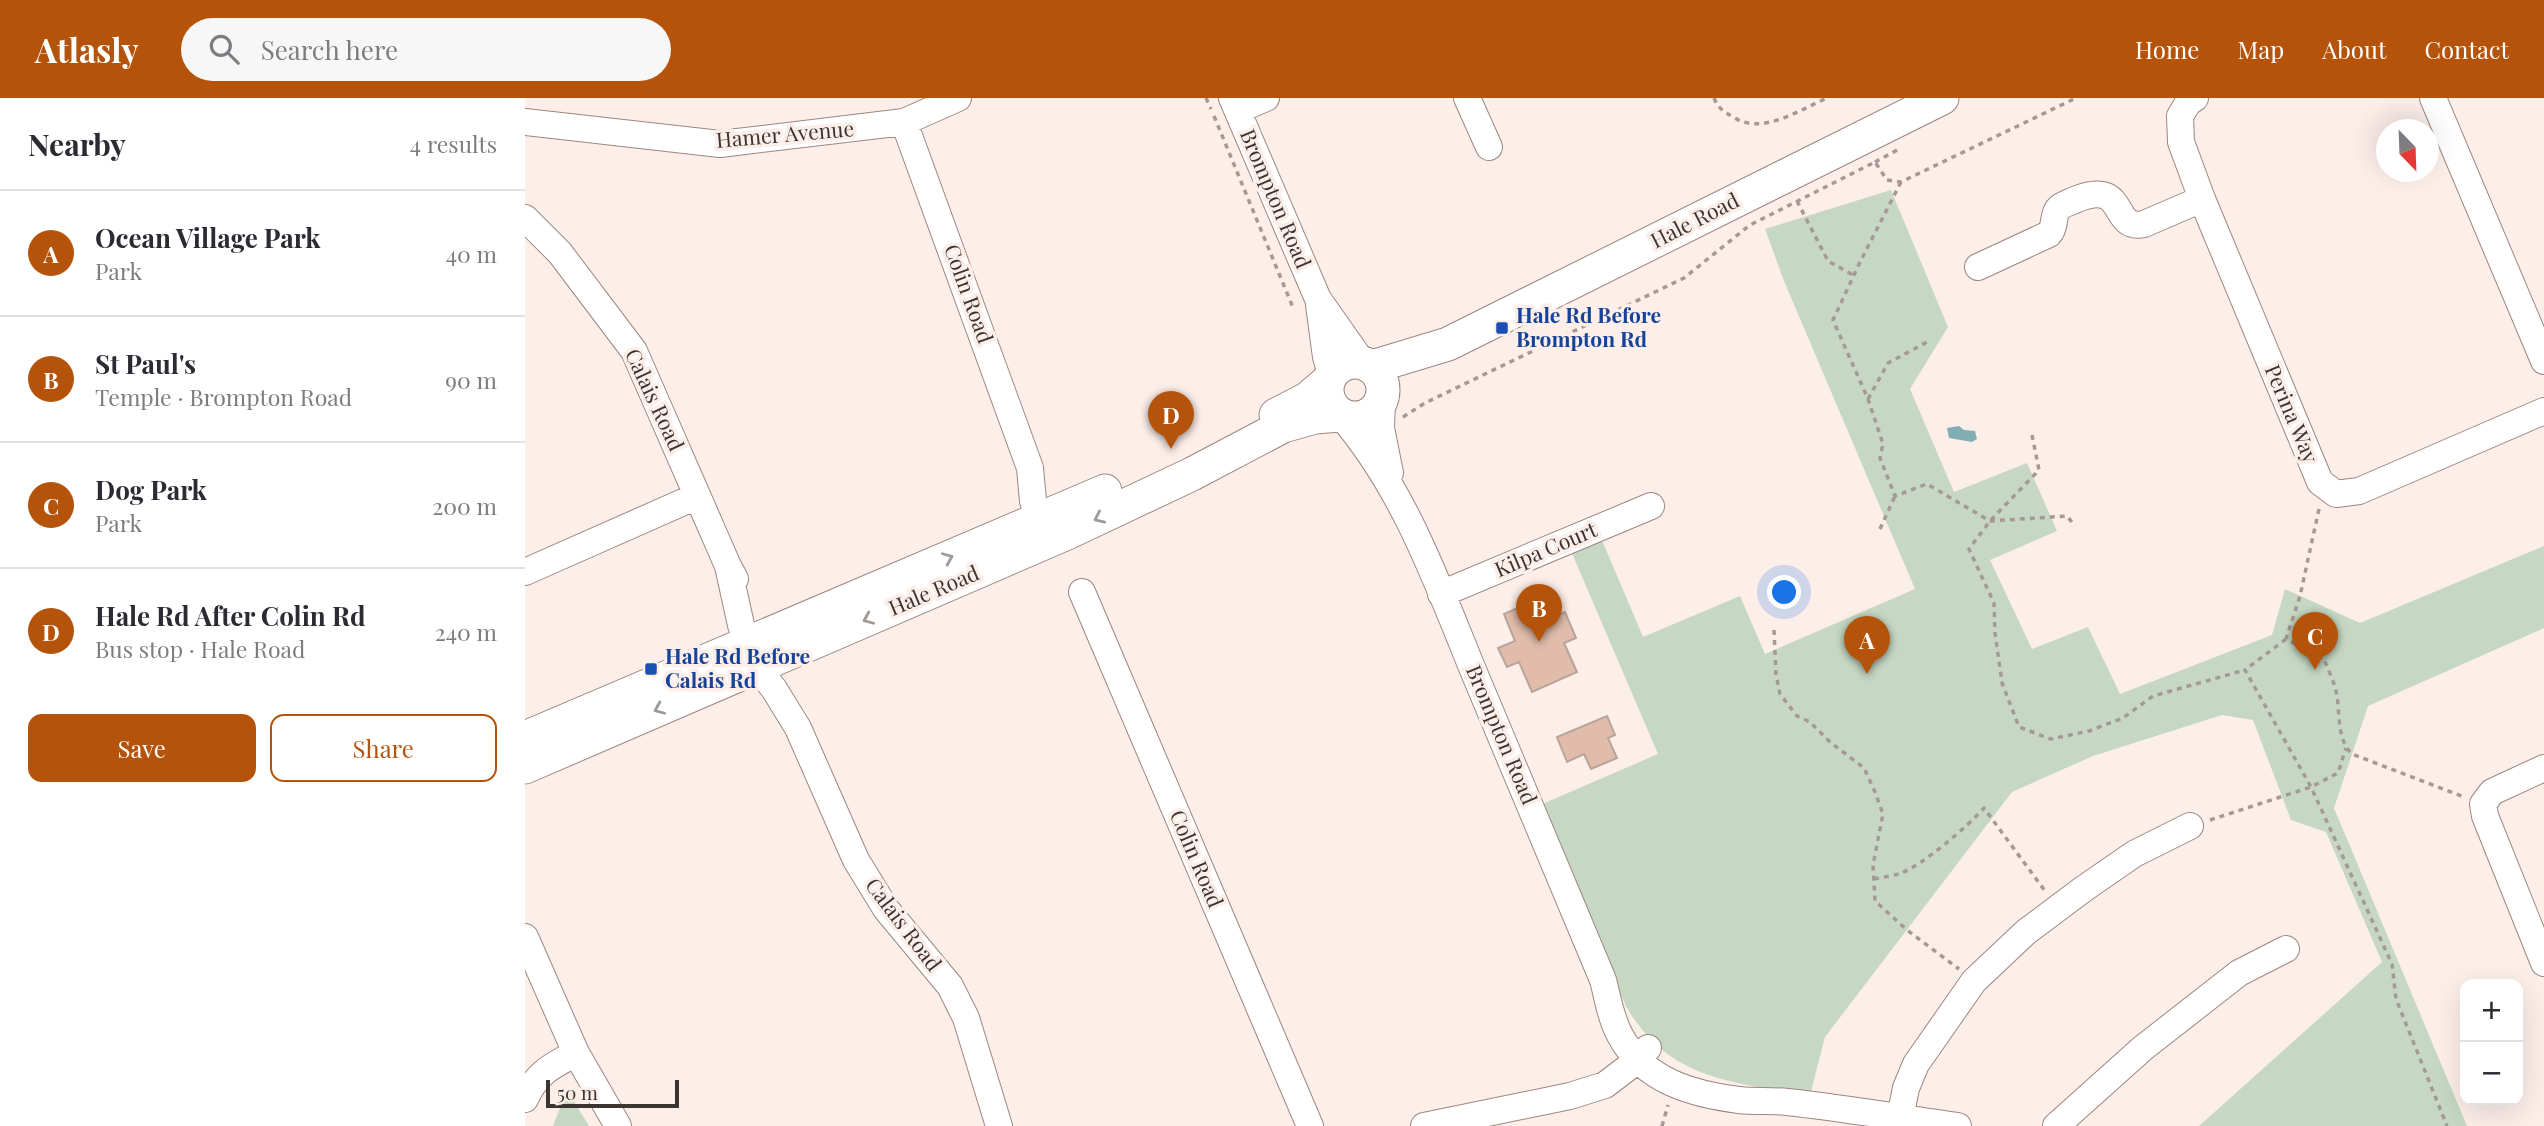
<!DOCTYPE html>
<html lang="en">
<head>
<meta charset="utf-8">
<style>
	body { margin:0; font-family:"Playfair Display",serif; background:#f7f7f7; color:#2b2b33 }
	.controls { position:absolute; right:21px; bottom:21px; display:grid; overflow:hidden; border-radius:14px; box-shadow:0 7px 28px #0002 }
	.controls button { width:63px; height:63px; display:grid; place-items:center; padding:0; border:0; border-bottom:2px solid #e1e1e2; background:#fff; color:#2b2b33; font:35px sans-serif }
	.compass { position:absolute; left:1851px; top:21px; width:63px; height:63px; border-radius:50%; background:#fff; box-shadow:0 7px 28px #0002; rotate:157deg }
	.scale { position:absolute; left:21px; bottom:18px; width:133px; box-sizing:border-box; padding-left:7px; border:4px solid #3c3430; border-top:0; font-size:19px; line-height:24px; white-space:nowrap; color:#3c3430; -webkit-text-stroke:5px #fceee9; paint-order:stroke }
	.you { position:absolute; left:1260px; top:495px; width:24px; height:24px; margin:-18px; border:5px solid #fff; border-radius:50%; background:#1a73e8; box-shadow:0 0 0 10px #1a73e833 }
	.badge { display:grid; place-items:center; width:46px; height:46px; border-radius:50%; background:#b45309; color:#fff; font-size:23px; font-weight:700 }
	.pin { position:absolute; translate:-50% -58px; filter:drop-shadow(0 2px 4px #0008) }
	.pin::after { content:''; position:absolute; top:37px; width:24px; height:21px; background:inherit; clip-path:polygon(0 0,100% 0,50% 100%) }
	.list { margin:0; padding:0; list-style:none }
	h2 { display:flex; justify-content:space-between; align-items:center; height:91px; margin:0; padding:0 28px; font-size:30px }
	h2 small { font-size:23px; font-weight:400; color:#7c7c81 }
	.list li { display:grid; grid-template-columns:46px 1fr auto; gap:21px; align-items:center; box-sizing:border-box; height:126px; padding:0 28px; border-top:2px solid #e1e1e2 }
	.list b { display:block; font-size:26px; white-space:nowrap }
	.list p { margin:0; font-size:23px; white-space:nowrap; color:#7c7c81 }
	.list em { font-size:23px; font-style:normal; color:#7c7c81 }
	.actions { display:flex; gap:14px; padding:21px 28px }
	.actions a { flex:1; padding:16px 0; border:2px solid #b45309; border-radius:14px; text-align:center; font-size:24px; color:#b45309 }
	.actions .main { background:#b45309; color:#fff }
	.icon { flex:none; width:38px; height:38px; fill:none; stroke:currentColor; stroke-width:2; stroke-linecap:round; stroke-linejoin:round }
	.map { position:relative; flex:none; width:2019px; height:1028px; overflow:hidden }
	header { display:flex; align-items:center; gap:42px; box-sizing:border-box; height:98px; padding:0 35px; background:#b45309; color:#fff }
	header strong { font-size:33px }
	nav { display:flex; gap:38px; margin-inline-start:auto; font-size:24px }
	.search { width:490px; height:63px; background:#f7f7f7; display:flex; align-items:center; gap:18px; box-sizing:border-box; padding:0 24px; border-radius:38px; color:#7c7c81; font-size:26px }
	main { display:flex }
	aside { flex:1; background:#fff }
	.map>svg:first-child { display:block }
	.green { fill:#c6d8c4 }
	.water { fill:#81aeb3 }
	.building { fill:#e1bcab; stroke:#b8a49a; stroke-width:2 }
	.lines { fill:none; stroke-linecap:round; stroke-linejoin:round }
	.minor-casing { stroke:#9c877f; stroke-width:28 }
	.major-casing { stroke:#9c877f; stroke-width:35 }
	.path { stroke:#a59995; stroke-width:3.5; stroke-dasharray:5 5; stroke-linecap:butt }
	.minor { stroke:#fff; stroke-width:26 }
	.major { stroke:#fff; stroke-width:33 }
	.oneway { stroke:#9e9a98 }
	.transit-dot { fill:#1a4fb4; stroke:#fceee9; stroke-width:2.5 }
	.labels { text-anchor:middle; stroke-width:7; stroke-linejoin:round; paint-order:stroke }
	.street-label { font-size:21px; fill:#3c3430; stroke:#fceee9 }
	.transit-label { font-size:21px; font-weight:bold; fill:#164399; stroke:#fceee9; text-anchor:start }
</style>
</head>
<body>
<header>
<strong>Atlasly</strong>
<div class="search"><svg class="icon" aria-label="search" viewBox="0 0 24 24"><circle cx="10" cy="10" r="6"/><path d="M15 15l6 6"/></svg>Search here</div>
<nav><a>Home</a><a>Map</a><a>About</a><a>Contact</a></nav>
</header>
<main>
<aside>
<h2>Nearby<small>4 results</small></h2>
<ul class="list">
<li><span class="badge">A</span><div><b>Ocean Village Park</b><p>Park</p></div><em>40 m</em></li>
<li><span class="badge">B</span><div><b>St Paul's</b><p>Temple · Brompton Road</p></div><em>90 m</em></li>
<li><span class="badge">C</span><div><b>Dog Park</b><p>Park</p></div><em>200 m</em></li>
<li><span class="badge">D</span><div><b>Hale Rd After Colin Rd</b><p>Bus stop · Hale Road</p></div><em>240 m</em></li>
</ul>
<div class="actions"><a class="main">Save</a><a>Share</a></div>
</aside>
<div class="map">
<svg width="2019" height="1028" viewBox="0 0 2019 1028">
	<rect width="100%" height="100%" fill="#fceee9"/>
	<path class="green" d="M1366,92L1423,229L1385,291L1429,394L1502,365L1532,433L1465,462L1507,551L1563,529L1595,596L1747,537L1760,491L1835,525L2019,448V530L1843,608L1809,710L1942,1028H1674L1857,864L1801,734L1766,722L1728,622L1697,617L1568,658L1487,694L1300,939L1285,997C1208,985 1143,982 1101,908L1015,707L1133,656L1046,453L1076,440L1118,539L1215,498L1240,556L1390,491L1259,183L1240,131Z
		M42,992L64,1028H28Z"/>
	<path class="water" d="M1434,328L1439,332L1450,333L1452,341L1447,344L1424,340L1422,330Z"/>
	<path class="building" d="M1024,496L1033,517L1040,514L1051,540L1039,545L1052,574L1007,594L994,564L982,569L973,550L990,543L979,516Z
		M1082,618L1090,637L1083,640L1092,660L1066,671L1059,656L1042,664L1032,639Z"/>
	<g class="lines">
		<g class="minor-casing">
			<path id="minor" d="M707,0L793,201L838,265
				M942,0L964,49
				M1670,0L1663,5L1655,18L1656,44L1677,101L1795,384L1811,396L1834,393L2019,313
				M1908,0L2019,263
				M713,12L741,0
				M0,24L195,46L379,24L433,0
				M379,24L505,370L508,403L520,439
				M0,120L35,155L109,253L203,468L210,481
				M1453,169L1524,136C1531,129 1527,119 1533,111C1537,106 1546,104 1552,101C1604,81 1584,133 1619,126L1677,101
				M794,207L801,259L806,275
				M857,301L856,330L865,375
				M816,318C879,391 912,484 948,572C992,676 1035,779 1078,882C1083,901 1086,922 1096,939C1120,983 1167,996 1214,1002C1230,1004 1246,1002 1262,1004C1319,1010 1376,1020 1433,1028
				M203,468L216,527L232,569L249,591L273,630L331,762L361,811L425,888L441,920L474,1028
				M0,474L172,398
				M557,494L785,1028
				M916,496L1126,408
				M2019,670L1967,694L1958,706L1960,718L2019,865
				M0,839L51,955L93,1028
				M0,1001C12,974 27,968 51,955
				M1375,1020L1381,990L1391,966L1449,883L1501,834L1557,792L1609,756L1665,728
				M899,1028L1045,998L1080,987L1105,968L1123,950
				M1531,1028L1618,950L1714,875L1761,851"/>
		</g>
		<g class="major-casing">
			<path id="major" d="M802 292a28 28 0 1 1 56 0a28 28 0 1 1-56 0Z
				M847,269L923,246L1417,0
				M751,317L782,301L802,284
				M0,640L580,393
				M0,669L542,435L667,376L758,328L790,319L815,317"/>
		</g>
		<path class="path" d="M681,0L686,11
			M1189,0C1193,10 1198,13 1208,19C1237,38 1274,12 1302,0
			M689,18L769,212
			M1350,64L1376,50
			M1376,84L1335,164L1308,222L1343,301L1358,346L1355,360L1370,398L1402,386L1465,423L1542,418L1550,428
			M1272,103L1303,163L1328,177
			M1343,301L1363,265L1404,243
			M878,319L900,305L1159,180L1225,127L1350,64L1362,82L1376,84L1551,0
			M1507,337L1514,372L1465,423L1444,451L1469,505L1470,535L1477,585L1494,629L1526,641L1564,633L1598,620L1628,598L1720,572
			M1794,411L1775,498L1761,541L1799,561C1803,572 1810,585 1812,598C1815,617 1812,642 1827,656L1939,699
			M1355,431L1370,398
			M1249,532L1251,576L1255,596L1272,618L1285,624L1305,644L1339,670L1350,694L1358,716L1348,767L1350,803L1382,832L1434,871
			M1761,541L1720,572L1786,689L1867,866L1871,901L1922,1028
			M1685,722L1786,689L1813,675L1821,650
			M1349,781C1358,779 1368,778 1376,775C1398,767 1443,728 1459,710L1520,793
			M1137,1028L1143,1007"/>
		<use href="#minor" class="minor"/>
		<use href="#major" class="major"/>
	</g>
	<defs><path id="oneway-chevron" d="M-2-3.5L2.5 0L-2 3.5" fill="none" stroke-width="1.6" stroke-linecap="round" stroke-linejoin="round" transform="scale(1.75)"/></defs>
	<g class="oneway">
		<use href="#oneway-chevron" transform="translate(574 420) rotate(155)"/>
		<use href="#oneway-chevron" transform="translate(423 460) rotate(-23)"/>
		<use href="#oneway-chevron" transform="translate(343 521) rotate(157)"/>
		<use href="#oneway-chevron" transform="translate(134 611) rotate(157)"/>
	</g>
	<g class="transit-dot">
		<rect x="970" y="223" width="14" height="14" rx="3.5"/>
		<rect x="119" y="564" width="14" height="14" rx="3.5"/>
	</g>
	<g class="labels">
		<g class="street-label">
			<text transform="translate(260 37) rotate(-5)" y="7">Hamer Avenue</text>
			<text transform="translate(750 101) rotate(67)" y="7">Brompton Road</text>
			<text transform="translate(1170 123) rotate(-27)" y="7">Hale Road</text>
			<text transform="translate(443 196) rotate(70)" y="7">Colin Road</text>
			<text transform="translate(129 302) rotate(65)" y="7">Calais Road</text>
			<text transform="translate(1766 316) rotate(67)" y="7">Perina Way</text>
			<text transform="translate(1021 452) rotate(-23)" y="7">Kilpa Court</text>
			<text transform="translate(409 493) rotate(-23)" y="7">Hale Road</text>
			<text transform="translate(976 637) rotate(67)" y="7">Brompton Road</text>
			<text transform="translate(671 761) rotate(67)" y="7">Colin Road</text>
			<text transform="translate(378 827) rotate(53)" y="7">Calais Road</text>
		</g>
		<g class="transit-label">
			<text x="991" y="225">Hale Rd Before<tspan x="991" dy="24">Brompton Rd</tspan></text>
			<text x="140" y="566">Hale Rd Before<tspan x="140" dy="24">Calais Rd</tspan></text>
		</g>
	</g>
</svg>
<div class="controls">
<button>+</button>
<button>−</button>
</div>
<svg class="compass" viewBox="-18 -18 36 36"><path d="M0-13l5 13h-10z" fill="#e53935"/><path d="M0 13l5-13h-10z" fill="#7c7c81"/></svg>
<div class="scale">50 m</div>
<div class="you"></div>
<div class="pin badge" style="left:1342px;top:576px">A</div>
<div class="pin badge" style="left:1014px;top:544px">B</div>
<div class="pin badge" style="left:1790px;top:572px">C</div>
<div class="pin badge" style="left:646px;top:351px">D</div>
</div>
</main>
</body>
</html>
